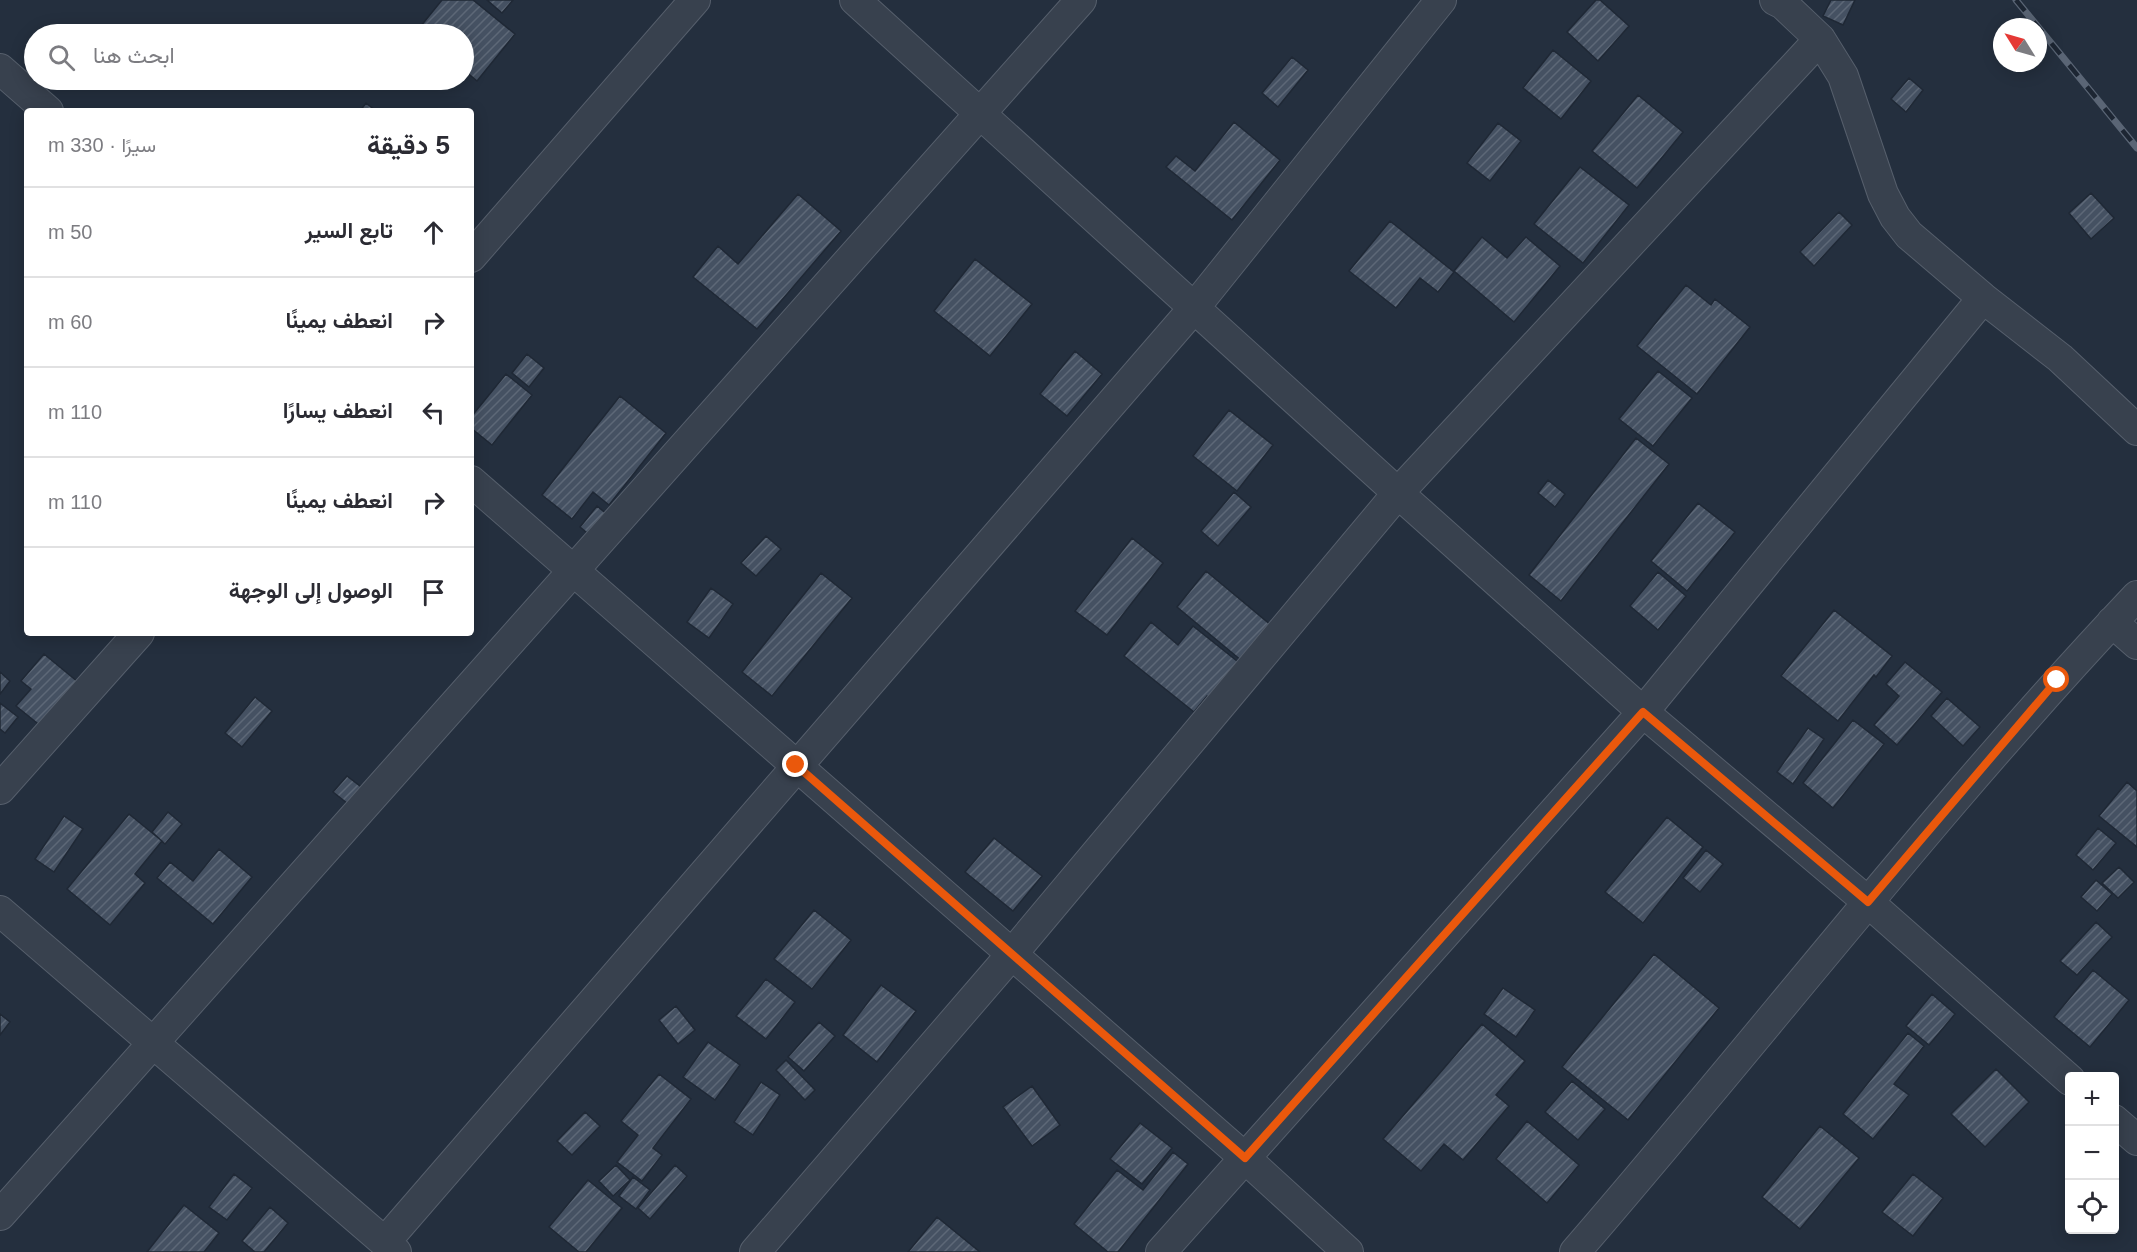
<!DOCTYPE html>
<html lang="ar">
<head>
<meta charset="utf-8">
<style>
	body { margin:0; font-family:Helvetica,Vazirmatn,sans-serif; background:#f2f2f3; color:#2b2b33; direction:rtl }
	.controls { position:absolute; right:18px; bottom:18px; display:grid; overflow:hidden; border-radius:6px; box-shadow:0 3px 15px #0003 }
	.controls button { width:54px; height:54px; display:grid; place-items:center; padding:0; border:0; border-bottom:2px solid #e1e1e2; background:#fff; color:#2b2b33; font:30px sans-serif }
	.compass { position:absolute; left:1993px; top:18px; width:54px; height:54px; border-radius:50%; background:#fff; box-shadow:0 3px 15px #0003; rotate:307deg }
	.stop { position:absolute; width:18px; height:18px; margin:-14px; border:4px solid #ea580c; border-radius:50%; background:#fff }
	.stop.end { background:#ea580c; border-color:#fff; box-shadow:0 2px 6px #0008 }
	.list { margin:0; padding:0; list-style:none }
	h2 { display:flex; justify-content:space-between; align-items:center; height:78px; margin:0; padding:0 24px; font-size:26px }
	h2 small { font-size:20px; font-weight:400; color:#7c7c81 }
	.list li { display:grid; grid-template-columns:39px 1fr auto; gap:18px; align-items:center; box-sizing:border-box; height:90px; padding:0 24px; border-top:2px solid #e1e1e2 }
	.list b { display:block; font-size:22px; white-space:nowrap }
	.list em { font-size:20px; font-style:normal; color:#7c7c81 }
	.icon { flex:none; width:33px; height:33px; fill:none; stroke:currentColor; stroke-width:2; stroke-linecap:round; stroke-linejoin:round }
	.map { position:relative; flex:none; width:2137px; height:1252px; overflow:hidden; direction:ltr }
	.search { position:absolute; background:#fff; box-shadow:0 3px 15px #0003; left:24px; top:24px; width:450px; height:66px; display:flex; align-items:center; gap:15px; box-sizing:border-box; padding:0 21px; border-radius:33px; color:#7c7c81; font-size:22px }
	.panel { position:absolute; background:#fff; box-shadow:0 3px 15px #0003; left:24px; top:108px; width:450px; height:528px; border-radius:6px; direction:rtl }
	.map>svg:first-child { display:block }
	.building { fill:url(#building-hatch); stroke:#1f2835; stroke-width:1.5 }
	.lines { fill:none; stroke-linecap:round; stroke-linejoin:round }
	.minor-casing { stroke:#565f6c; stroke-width:32 }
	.minor { stroke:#38414e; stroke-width:30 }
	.rail-casing { stroke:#5a6575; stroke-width:7 }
	.rail { stroke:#1d2633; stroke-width:4.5; stroke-dasharray:14; stroke-linecap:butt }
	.route { stroke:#ea580c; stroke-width:8 }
</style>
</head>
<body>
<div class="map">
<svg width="2137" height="1252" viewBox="0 0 2137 1252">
	<defs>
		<pattern id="building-hatch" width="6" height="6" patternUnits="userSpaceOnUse" patternTransform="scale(1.5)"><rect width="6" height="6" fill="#455162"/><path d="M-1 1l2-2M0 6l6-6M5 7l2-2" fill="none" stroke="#5d6877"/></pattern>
	</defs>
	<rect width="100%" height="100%" fill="#242f3e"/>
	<path class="building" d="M442,0H473L515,34L477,81L464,70V34H419L416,32Z
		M487,0H513L502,13Z
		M1596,0H1600L1629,26L1598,61L1567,32Z
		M1831,0H1855L1843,25L1823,16Z
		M1553,50L1591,81L1561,119L1523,88Z
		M1292,57L1308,70L1278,107L1262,93Z
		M1909,78L1923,90L1906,112L1891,99Z
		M1638,95L1683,132L1637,188L1592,151Z
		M366,103L376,111H360Z
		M1234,122L1280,160L1232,220L1166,167L1176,156L1195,171Z
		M1498,123L1521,141L1490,181L1467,163Z
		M1580,167L1629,205L1583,263L1534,224Z
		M2091,193L2114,218L2091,239L2069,213Z
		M798,194L841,231L757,329L693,277L718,246L738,264Z
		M1839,212L1852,225L1814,266L1800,252Z
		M1390,221L1454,272L1438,292L1420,278L1396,308L1349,271Z
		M1482,237L1507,258L1526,237L1560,266L1514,322L1454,271Z
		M975,259L1032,304L990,356L934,311Z
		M1686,285L1711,305L1715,299L1750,327L1697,394L1637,346Z
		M1075,351L1102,374L1067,416L1040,394Z
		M527,354L544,368L529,387L512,373Z
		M1658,371L1692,398L1653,446L1619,419Z
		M506,374L532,395L492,445L471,428V417Z
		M620,396L666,433L609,505L593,492L572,519L542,495Z
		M1229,410L1273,445L1237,491L1193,456Z
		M1636,438L1669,464L1561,601L1529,575Z
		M1548,480L1565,494L1555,507L1538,493Z
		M1234,492L1251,507L1218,546L1201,531Z
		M1698,503L1735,532L1687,591L1651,561Z
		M597,506L614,520L597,541L580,527Z
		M766,536L781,549L756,576L741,563Z
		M1132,538L1163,563L1107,635L1075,611Z
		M1206,571L1272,626L1242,661L1177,607Z
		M1658,572L1686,596L1658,630L1630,606Z
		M821,573L852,598L772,696L742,672Z
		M711,588L733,604L709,638L687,622Z
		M1834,610L1892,656L1876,677L1874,675L1838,721L1781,676Z
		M1151,622L1178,645L1193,626L1242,665L1213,700L1207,696L1194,712L1124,656Z
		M44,654L78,682L42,727L16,706L31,689L21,681Z
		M1905,662L1942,692L1897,745L1874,725L1899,696L1886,684Z
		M0,672L10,681L0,694Z
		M255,697L272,711L242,747L225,733Z
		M1947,698L1980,727L1963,746L1931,716Z
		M0,703L18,717L5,733L0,729Z
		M1853,720L1884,744L1833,808L1803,783Z
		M1808,728L1824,739L1793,784L1777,772Z
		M347,776L365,790L352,807L333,792Z
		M2127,782L2137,791V847L2099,816Z
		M168,812L182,824L165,844L152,832Z
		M129,814L162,841L135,874L145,883L110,925L67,889Z
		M64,816L83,829L54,872L35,859Z
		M1667,817L1703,847L1643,923L1605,892Z
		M2098,828L2116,843L2093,870L2076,855Z
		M994,838L1042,876L1013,911L965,872Z
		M219,849L252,877L213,924L157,878L170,862L193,881Z
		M1706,850L1723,864L1700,892L1683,878Z
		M2119,867L2134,882L2118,898L2102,883Z
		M2096,880L2112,894L2097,911L2081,897Z
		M814,910L851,940L812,989L774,959Z
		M2096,922L2112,937L2077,975L2060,961Z
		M1654,954L1719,1008L1628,1120L1562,1067Z
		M2093,970L2129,1000L2090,1047L2054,1017Z
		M766,979L795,1002L766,1039L736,1016Z
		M881,985L916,1011L877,1062L843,1035Z
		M1503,988L1535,1010L1516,1037L1484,1014Z
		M1932,994L1955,1014L1929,1045L1906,1026Z
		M676,1006L695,1030L678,1044L659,1020Z
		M0,1014L10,1022L0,1035Z
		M819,1022L835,1036L804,1071L788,1057Z
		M1482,1024L1525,1061L1496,1095L1509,1106L1463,1160L1444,1144L1421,1171L1383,1139Z
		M1908,1033L1924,1046L1894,1084L1909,1095L1873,1139L1843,1114Z
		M708,1042L740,1065L715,1100L683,1077Z
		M786,1060L815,1090L805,1100L776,1070Z
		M1996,1069L2029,1102L1985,1147L1951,1114Z
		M659,1074L691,1099L653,1148L662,1155L642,1181L617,1162L638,1135L621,1121Z
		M1572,1081L1605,1109L1578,1140L1545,1112Z
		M761,1082L780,1095L753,1135L734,1122Z
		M1032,1086L1060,1125L1032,1146L1003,1107Z
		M585,1112L600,1126L572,1155L557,1141Z
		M1527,1121L1579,1165L1547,1203L1496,1159Z
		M1140,1123L1172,1148L1142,1184L1110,1159Z
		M1820,1126L1859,1158L1800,1229L1762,1197Z
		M1173,1152L1188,1164L1118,1252H1108L1074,1224L1117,1170L1143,1190Z
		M616,1165L630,1180L613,1196L599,1181Z
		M675,1165L687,1176L650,1219L638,1208Z
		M234,1174L252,1188L227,1220L209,1207Z
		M1913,1174L1943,1198L1913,1236L1882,1212Z
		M633,1177L650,1190L636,1209L619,1196Z
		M588,1180L622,1208L586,1252H579L549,1227Z
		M184,1205L219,1233L204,1252H147Z
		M270,1207L288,1223L264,1252H255L242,1241Z
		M937,1217L980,1252H908Z"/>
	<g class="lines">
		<g class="minor-casing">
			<path id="minor" d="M855,0L1398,493L1643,712L1868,902L2070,1080
				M1775,0L1783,4L1820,39L1843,76L1883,194L1895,217L1909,235L1983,298L2060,358L2137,430
				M0,69L48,111
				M471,257L695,0
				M471,481L1245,1158L1348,1252
				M2112,622L2137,644
				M0,789L139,633
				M0,911L396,1252
				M2114,1120L2137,1140
				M0,1215L1081,0
				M385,1242L1194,308L1441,0
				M755,1252L1012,954L1398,493L1820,39
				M1161,1252L1643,712L1983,298
				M1575,1252C1764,1034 1939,805 2137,596"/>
		</g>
		<use href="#minor" class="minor"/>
		<g class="rail-casing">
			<path id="rail" d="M2016,0L2137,148"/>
		</g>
		<use href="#rail" class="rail"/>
	</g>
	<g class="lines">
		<path class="route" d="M796,765L1245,1158L1643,712L1868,902L2057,680"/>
	</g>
</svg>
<div class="controls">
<button>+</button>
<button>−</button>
<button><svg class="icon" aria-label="locate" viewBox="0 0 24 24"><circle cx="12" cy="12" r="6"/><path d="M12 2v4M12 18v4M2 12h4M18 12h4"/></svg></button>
</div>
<svg class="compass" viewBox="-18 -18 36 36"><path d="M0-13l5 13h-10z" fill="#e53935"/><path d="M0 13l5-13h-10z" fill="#7c7c81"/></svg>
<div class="stop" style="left:2057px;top:680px"></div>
<div class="stop end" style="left:796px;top:765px"></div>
<div class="search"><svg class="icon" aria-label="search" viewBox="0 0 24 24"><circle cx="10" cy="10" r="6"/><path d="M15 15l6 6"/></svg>ابحث هنا</div>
<section class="panel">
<h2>5 دقيقة<small>سيرًا · 330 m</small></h2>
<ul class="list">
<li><svg class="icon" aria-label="ahead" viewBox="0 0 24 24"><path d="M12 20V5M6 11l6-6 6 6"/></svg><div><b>تابع السير</b></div><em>50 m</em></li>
<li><svg class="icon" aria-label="right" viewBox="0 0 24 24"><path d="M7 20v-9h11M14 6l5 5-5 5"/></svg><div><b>انعطف يمينًا</b></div><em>60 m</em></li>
<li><svg class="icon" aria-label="left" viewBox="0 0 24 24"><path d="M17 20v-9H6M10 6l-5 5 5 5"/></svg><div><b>انعطف يسارًا</b></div><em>110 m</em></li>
<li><svg class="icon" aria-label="right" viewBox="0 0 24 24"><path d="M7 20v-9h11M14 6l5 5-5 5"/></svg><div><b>انعطف يمينًا</b></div><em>110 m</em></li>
<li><svg class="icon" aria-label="arrive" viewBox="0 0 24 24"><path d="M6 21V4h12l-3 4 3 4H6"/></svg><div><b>الوصول إلى الوجهة</b></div></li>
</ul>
</section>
</div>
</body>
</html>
